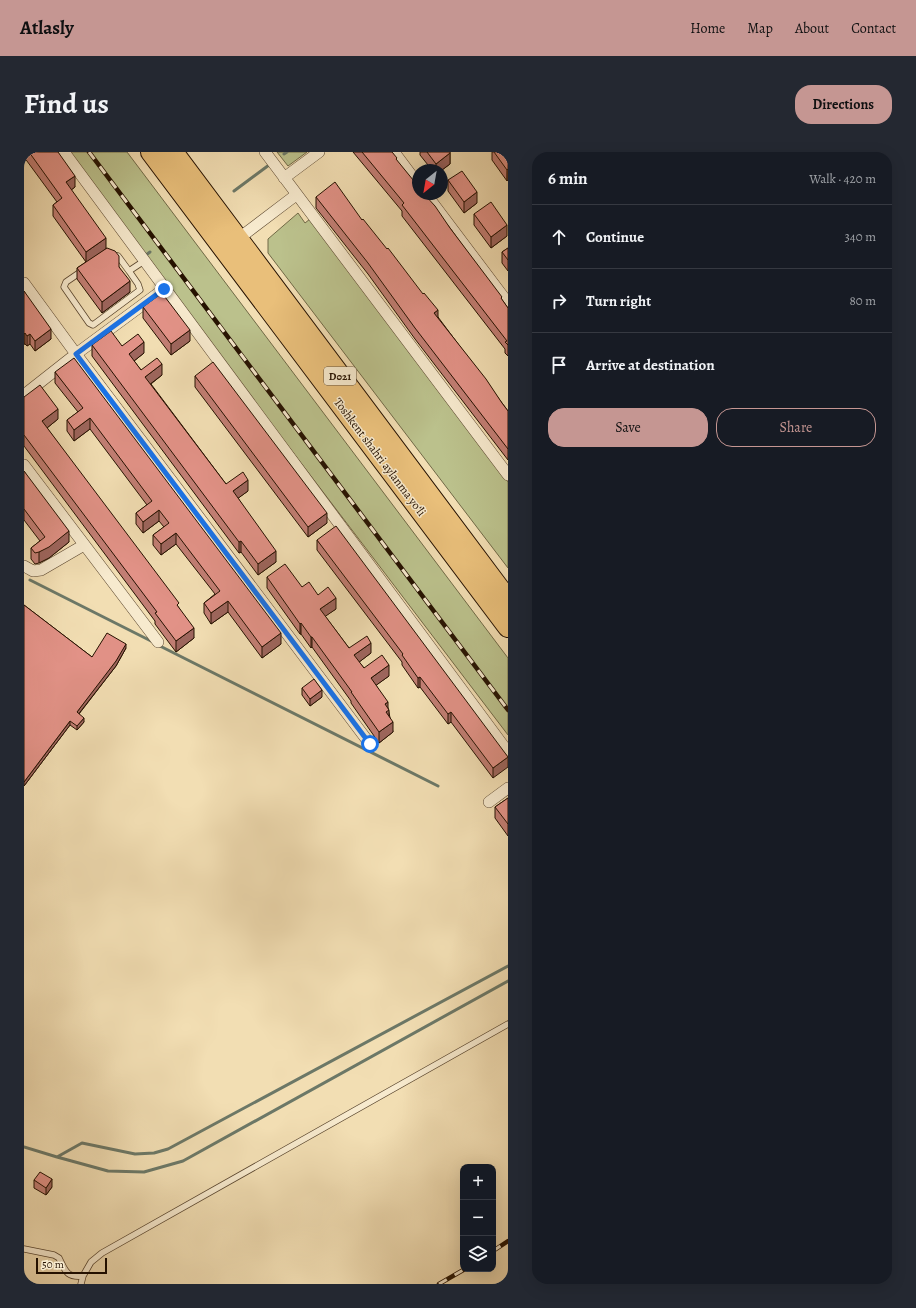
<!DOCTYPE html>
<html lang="en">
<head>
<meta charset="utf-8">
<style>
	body { margin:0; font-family:Alegreya,serif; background:#242831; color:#f1f3f6 }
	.controls { position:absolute; right:12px; bottom:12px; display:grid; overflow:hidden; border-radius:8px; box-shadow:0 4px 16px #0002 }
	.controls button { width:36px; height:36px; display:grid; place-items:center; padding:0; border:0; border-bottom:1px solid #363941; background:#171b24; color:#f1f3f6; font:20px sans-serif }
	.compass { position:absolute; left:388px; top:12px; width:36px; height:36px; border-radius:50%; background:#171b24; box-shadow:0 4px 16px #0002; rotate:211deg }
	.scale { position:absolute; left:12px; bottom:10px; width:71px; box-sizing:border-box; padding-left:4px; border:2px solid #251100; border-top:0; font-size:11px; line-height:14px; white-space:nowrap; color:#251100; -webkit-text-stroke:3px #f7eace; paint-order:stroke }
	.stop { position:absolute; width:12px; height:12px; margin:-9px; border:3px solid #1a73e8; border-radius:50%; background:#fff }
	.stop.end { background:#1a73e8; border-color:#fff; box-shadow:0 1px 4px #0008 }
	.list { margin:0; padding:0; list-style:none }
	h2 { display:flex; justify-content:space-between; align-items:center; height:52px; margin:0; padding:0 16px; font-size:17px }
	h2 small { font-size:13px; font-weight:400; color:#9ea1a6 }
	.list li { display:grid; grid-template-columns:26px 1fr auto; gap:12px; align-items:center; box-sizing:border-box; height:64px; padding:0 16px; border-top:1px solid #363941 }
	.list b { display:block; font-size:15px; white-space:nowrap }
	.list em { font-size:13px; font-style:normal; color:#9ea1a6 }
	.actions { display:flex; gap:8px; padding:12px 16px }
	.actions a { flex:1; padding:9px 0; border:1px solid #c59692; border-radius:16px; text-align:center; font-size:14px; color:#c59692 }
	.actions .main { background:#c59692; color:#111 }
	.icon { flex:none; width:22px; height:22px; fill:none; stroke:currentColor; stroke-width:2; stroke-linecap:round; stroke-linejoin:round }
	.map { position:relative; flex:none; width:484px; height:1132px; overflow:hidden; border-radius:16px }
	header { display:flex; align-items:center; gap:24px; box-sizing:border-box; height:56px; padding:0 20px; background:#c59692; color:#111 }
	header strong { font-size:19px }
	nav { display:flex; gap:22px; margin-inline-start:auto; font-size:14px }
	.intro { display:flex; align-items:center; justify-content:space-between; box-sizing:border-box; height:96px; padding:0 24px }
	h1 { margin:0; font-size:28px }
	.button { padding:10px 18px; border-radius:16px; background:#c59692; color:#111; font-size:14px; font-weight:700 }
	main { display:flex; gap:24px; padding:0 24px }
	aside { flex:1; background:#171b24; border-radius:16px; box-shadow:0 4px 16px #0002 }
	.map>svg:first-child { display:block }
	.green { fill:#bbc18c; stroke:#706946 }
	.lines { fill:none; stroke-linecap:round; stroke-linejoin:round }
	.stream { stroke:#6c7867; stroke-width:3 }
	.lane-casing { stroke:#58442d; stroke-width:7 }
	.street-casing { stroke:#58442d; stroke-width:12 }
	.highway-casing { stroke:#251100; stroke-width:22 }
	.lane { stroke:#f7eace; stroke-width:5.5 }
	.street { stroke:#f7eace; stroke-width:11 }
	.highway { stroke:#e9bf7a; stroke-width:20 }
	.rail-casing { stroke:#251100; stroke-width:4.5 }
	.rail { stroke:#f7eace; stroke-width:3; stroke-dasharray:9; stroke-linecap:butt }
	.wall { fill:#c27e74; stroke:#251100 }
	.shaded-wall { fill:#9e665e; stroke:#251100 }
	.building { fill:#e29287; stroke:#251100 }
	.route { stroke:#1a73e8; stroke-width:5 }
	.labels { text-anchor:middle; stroke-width:3; stroke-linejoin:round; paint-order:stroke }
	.shield { fill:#f7eace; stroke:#64523e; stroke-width:1 }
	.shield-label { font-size:11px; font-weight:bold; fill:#251100 }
	.street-label { font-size:12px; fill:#251100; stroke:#f7eace }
</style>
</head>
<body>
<header>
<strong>Atlasly</strong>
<nav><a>Home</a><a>Map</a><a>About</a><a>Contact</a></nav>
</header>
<div class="intro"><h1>Find us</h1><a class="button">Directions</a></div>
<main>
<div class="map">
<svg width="484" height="1132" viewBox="0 0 484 1132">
	<rect width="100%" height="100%" fill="#f2deb3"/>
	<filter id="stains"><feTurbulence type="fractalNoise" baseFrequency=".005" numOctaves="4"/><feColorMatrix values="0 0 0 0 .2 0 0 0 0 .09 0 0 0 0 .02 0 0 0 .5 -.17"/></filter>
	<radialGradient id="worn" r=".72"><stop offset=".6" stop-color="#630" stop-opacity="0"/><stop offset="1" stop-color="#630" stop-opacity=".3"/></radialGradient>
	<path class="green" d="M45,0H103L484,506V583L143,135Z
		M253,0H283L264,14Z
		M274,61L281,71L286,67L484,330V416L244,101V87Z"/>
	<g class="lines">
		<path class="stream" d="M260,2L263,0
			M210,39L245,13
			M122,103L126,100
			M6,428L129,490
			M134,493L414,634
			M0,995L33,1005L84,1019L120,1020L159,1009L484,829
			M33,1005L58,991L111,1002L130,1001L144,997L484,814"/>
		<g class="lane-casing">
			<path id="lane" d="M89,103L94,104L105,119
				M58,119L42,130L40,135L65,171L69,173L116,138L114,132L105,119L120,109
				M0,1097L30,1103L35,1106C41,1118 42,1126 59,1124L57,1132
				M59,1124L67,1110L78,1101L484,872"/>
		</g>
		<g class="street-casing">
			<path id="street" d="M40,0L484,600
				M241,0L484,323
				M370,0L394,32
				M260,26L295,0
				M402,42L484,151
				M214,87L272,43
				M0,131L52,202L346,592
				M0,243L52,202L140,137
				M0,313L134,490
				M0,414L9,419L17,418L60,393
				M465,650L484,636"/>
		</g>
		<g class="highway-casing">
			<path id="highway" d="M127,0L484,475
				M149,0L484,448"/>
		</g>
		<use href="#lane" class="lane"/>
		<use href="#street" class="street"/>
		<use href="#highway" class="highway"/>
		<g class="rail-casing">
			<path id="rail" d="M65,0L484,558
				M469,1099L484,1089
				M415,1132L441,1117"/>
		</g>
		<use href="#rail" class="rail"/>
	</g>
	<path class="wall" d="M0,0H34L51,35L47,38L82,96L95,115L106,140L78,161L53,127V116L62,110L29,64V53L33,50L0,5Z
		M329,0H368L373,9L426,76L484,156V204L481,201V197L378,64V59Z
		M396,0H426V12L418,18H408L396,3Z
		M468,0H484L483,29L468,8Z
		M424,28L453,51L440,61L424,39Z
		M292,45L338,68L414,165L484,259V308L391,187L344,122L292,56Z
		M450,62L483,84L467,96L450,73Z
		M484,96V119L478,111V100Z
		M0,139L27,187L11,199L6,192L3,194L1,192H0Z
		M119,155L166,189L147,203L119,166Z
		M68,193L98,194L120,201L110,209L117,218L138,223L127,232L202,332L224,339L214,346L252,410L234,423L217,400L215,401L68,204Z
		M31,220L257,492L238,506L204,460L187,472L180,461V451L191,442L152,392L137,403L129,393V383L140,375L135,369L119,381L112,372V361L123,353L66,277L50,289L43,279V268L54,260L31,231Z
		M171,224L303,371L284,385L171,235Z
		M0,245L34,267L23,276L155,456L170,486L152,500L131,472V469L0,294Z
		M0,319L45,390L25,406L15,411L11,412L7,407V396L16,389L0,368Z
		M293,388L484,605L469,626L427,570L424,572L396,535L394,536L378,513V510L293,398Z
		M243,425L278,435L294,443L312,457L301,464L325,496L347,501L335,510L340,516L365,524L352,533L364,556L369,580L355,591L327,551V549L288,495L287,496L277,482H276L243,436Z
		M0,453L68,505L102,496L92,514L55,562L60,570L53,578L46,573L0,634Z
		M278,536L298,545L286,554L278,543Z
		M484,646V684L471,666V655Z
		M10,1028L28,1035L22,1043L10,1036Z"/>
	<path class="shaded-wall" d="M426,1V12L418,18H412V12Z
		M484,17V28L483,29V18Z
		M51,24V35L42,42V30Z
		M453,40V51L440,61V50Z
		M483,73V84L467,96V85Z
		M82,86V97L62,111V100Z
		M106,129V140L78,161V150Z
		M414,158V169L410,161Z
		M27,177V187L11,199V189Z
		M166,178V189L147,203V192Z
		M1,181V192H0V182Z
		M6,182V192L3,194V184Z
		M120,190V201L105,213V202Z
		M138,212V223L121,236V225Z
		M34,257V267L18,280V269Z
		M66,266V277L50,289V278Z
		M224,328V339L209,350V339Z
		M135,358V369L119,381V370Z
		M303,361V371L284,385V375Z
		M45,379V390L25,406L15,411V400Z
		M152,381V392L137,403V392Z
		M217,389V400L215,401V390Z
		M252,399V410L234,423V412Z
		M312,446V457L296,468V457Z
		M204,449V460L187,472V461Z
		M277,471V482H276V472Z
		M170,476V486L152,500V489Z
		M257,481V492L238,506V495Z
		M287,485H288V495L287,496Z
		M347,491V501L330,514V503Z
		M102,492V496L92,514L53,564V560Z
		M365,513V524L347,537V526Z
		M396,525V535L394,536V526Z
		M298,538V545L286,554V547Z
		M364,550V559L365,558V569L362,571L361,552Z
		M427,560V570L424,572V562Z
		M60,566V570L53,578V574Z
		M46,569V573L0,634V630Z
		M369,570V580L355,591V580Z
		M484,605V615L469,626V616Z
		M28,1027V1035L22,1043V1036Z"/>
	<path class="building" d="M5,0H34L51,24L42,30L82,86L62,100L29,53L38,46Z
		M338,0H368L373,6L372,7L394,34V42H400L411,54L426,76L478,145L477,146L484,156V193L481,190L483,189L378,53L380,51Z
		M403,0H426V1L412,12Z
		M470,0H484V17L483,18Z
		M438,19L453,40L440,50L424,28Z
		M311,30L338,68L339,67L363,97L364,96L399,142L400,141L414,158L410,161L462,227L478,251L484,259V297L391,176L344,111L292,45Z
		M467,50L483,73L467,85L450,62Z
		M83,96L91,99L95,104V115L106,129L78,150L53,116Z
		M484,96V108L478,100Z
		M0,139L27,177L11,189L6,182L3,184L1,181L0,182Z
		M138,141L166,178L147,192L119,155Z
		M87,179L98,194L114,182L120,190L105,202L117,218L133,206L138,212L121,225L202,332L219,320L224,328L209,339L252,399L234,412L217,389L215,390L68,193Z
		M50,206L257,481L238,495L204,449L187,461L180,451L196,439L152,381L137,392L129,383L145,371L135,358L119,370L112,361L128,349L66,266L50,278L43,268L59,256L31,220Z
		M189,210L303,361L284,375L171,224Z
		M16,233L34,257L18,269L155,451L153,453L170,476L152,489L131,461L133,460L0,283V245Z
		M0,319L45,379L25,395L15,400L11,401L7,396L21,385L0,357Z
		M312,374L484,605L469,616L427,560L424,562L396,525L394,526L378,503L379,502L293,388Z
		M261,412L278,435L285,430L294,443L304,435L312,446L296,457L325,496L343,484L347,491L330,503L340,516L358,503L365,513L347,526L364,550L361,552L365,558L362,560L369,570L355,580L327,540H328L288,485H287L277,471L276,472L243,425Z
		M0,453L68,505L83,481L102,492L92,509L53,560L60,566L53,574L46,569L0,630Z
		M290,527L298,538L286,547L278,536Z
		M484,646V672L471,655Z
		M16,1020L28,1027L22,1036L10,1028Z"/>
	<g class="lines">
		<path class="route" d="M140,137L52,202L346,592"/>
	</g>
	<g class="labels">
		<rect class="shield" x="300" y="215" width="32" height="18" rx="3"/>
		<g class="shield-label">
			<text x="316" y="228">D021</text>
		</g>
		<g class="street-label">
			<text transform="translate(356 305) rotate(53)" y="4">Toshkent shahri aylanma yoʻli</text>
		</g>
	</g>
	<rect width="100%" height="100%" filter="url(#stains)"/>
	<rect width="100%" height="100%" fill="url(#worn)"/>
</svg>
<div class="controls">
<button>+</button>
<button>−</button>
<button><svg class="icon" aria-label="layers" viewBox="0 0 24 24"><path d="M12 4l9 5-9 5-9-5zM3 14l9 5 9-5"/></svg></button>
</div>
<svg class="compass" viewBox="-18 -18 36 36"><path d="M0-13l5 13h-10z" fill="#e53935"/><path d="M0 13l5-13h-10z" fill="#9ea1a6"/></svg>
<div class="scale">50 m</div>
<div class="stop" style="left:346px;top:592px"></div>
<div class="stop end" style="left:140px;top:137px"></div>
</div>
<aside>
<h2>6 min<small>Walk · 420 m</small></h2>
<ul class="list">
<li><svg class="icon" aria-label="ahead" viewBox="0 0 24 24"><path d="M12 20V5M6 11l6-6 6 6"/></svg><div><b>Continue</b></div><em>340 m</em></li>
<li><svg class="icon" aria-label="right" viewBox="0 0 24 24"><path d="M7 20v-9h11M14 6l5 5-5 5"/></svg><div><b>Turn right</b></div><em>80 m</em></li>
<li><svg class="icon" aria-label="arrive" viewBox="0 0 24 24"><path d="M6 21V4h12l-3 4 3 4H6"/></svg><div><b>Arrive at destination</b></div></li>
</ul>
<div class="actions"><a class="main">Save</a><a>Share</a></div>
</aside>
</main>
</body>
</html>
